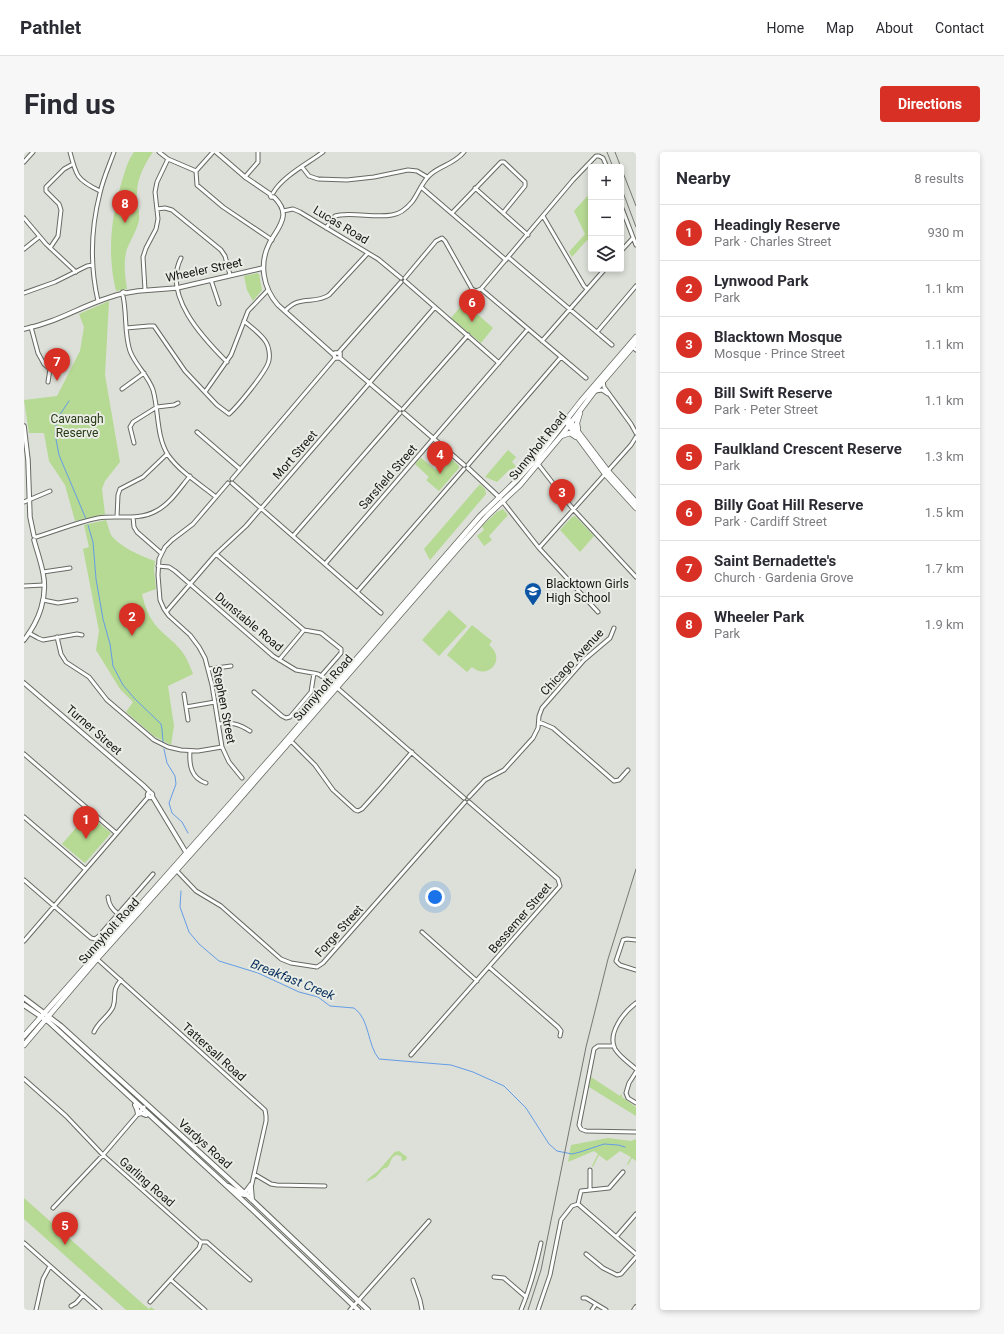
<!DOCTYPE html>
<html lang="en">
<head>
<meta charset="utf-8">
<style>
	body { margin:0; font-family:Roboto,sans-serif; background:#f7f7f7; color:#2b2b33 }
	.controls { position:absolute; right:12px; top:12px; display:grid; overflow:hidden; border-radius:4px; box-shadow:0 2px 6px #0003 }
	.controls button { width:36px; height:36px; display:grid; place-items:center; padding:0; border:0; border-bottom:1px solid #e1e1e2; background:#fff; color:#2b2b33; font:20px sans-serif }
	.you { position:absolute; left:411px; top:745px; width:14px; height:14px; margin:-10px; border:3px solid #fff; border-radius:50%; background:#1a73e8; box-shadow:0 0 0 6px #1a73e833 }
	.badge { display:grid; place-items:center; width:26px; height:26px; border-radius:50%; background:#d93025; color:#fff; font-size:13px; font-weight:700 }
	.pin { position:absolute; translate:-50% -33px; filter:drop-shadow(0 1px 2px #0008) }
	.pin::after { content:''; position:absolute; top:21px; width:14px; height:12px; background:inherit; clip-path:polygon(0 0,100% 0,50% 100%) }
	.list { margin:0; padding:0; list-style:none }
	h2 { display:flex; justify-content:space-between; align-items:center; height:52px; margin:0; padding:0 16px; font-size:17px }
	h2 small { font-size:13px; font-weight:400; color:#7c7c81 }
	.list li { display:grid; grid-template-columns:26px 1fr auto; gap:12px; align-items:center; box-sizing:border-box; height:56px; padding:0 16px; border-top:1px solid #e1e1e2 }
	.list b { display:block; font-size:15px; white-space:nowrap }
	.list p { margin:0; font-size:13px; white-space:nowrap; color:#7c7c81 }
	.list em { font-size:13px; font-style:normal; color:#7c7c81 }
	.icon { flex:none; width:22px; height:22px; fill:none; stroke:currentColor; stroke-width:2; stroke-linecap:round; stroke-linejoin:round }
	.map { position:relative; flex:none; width:612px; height:1158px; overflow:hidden; border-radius:4px }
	header { display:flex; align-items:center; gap:24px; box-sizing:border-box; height:56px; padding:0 20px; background:#fff; border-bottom:1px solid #e1e1e2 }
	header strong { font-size:19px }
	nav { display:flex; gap:22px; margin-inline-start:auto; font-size:14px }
	.intro { display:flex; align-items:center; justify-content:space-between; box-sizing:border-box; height:96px; padding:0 24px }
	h1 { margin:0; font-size:28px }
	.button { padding:10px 18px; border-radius:4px; background:#d93025; color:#fff; font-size:14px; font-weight:700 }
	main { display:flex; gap:24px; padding:0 24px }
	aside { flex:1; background:#fff; border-radius:4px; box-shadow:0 2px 6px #0003 }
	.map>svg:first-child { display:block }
	.green { fill:#b6d993 }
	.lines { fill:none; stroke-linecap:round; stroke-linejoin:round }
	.stream { stroke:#649de6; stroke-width:1 }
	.minor-casing { stroke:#666a62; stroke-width:5 }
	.tertiary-casing { stroke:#666a62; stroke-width:5.5 }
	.secondary-casing { stroke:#666a62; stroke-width:6 }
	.primary-casing { stroke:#666a62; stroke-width:6 }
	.minor { stroke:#fff; stroke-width:3 }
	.tertiary { stroke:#fff; stroke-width:3.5 }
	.secondary { stroke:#fff; stroke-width:4 }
	.primary { stroke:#fff; stroke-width:4.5 }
	.rail { stroke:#757772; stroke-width:1 }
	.labels { text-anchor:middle; stroke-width:4; stroke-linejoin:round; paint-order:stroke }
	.street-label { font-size:12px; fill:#161714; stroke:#e9ede5 }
	.park-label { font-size:12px; fill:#293a16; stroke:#e9ede5 }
	.poi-label { font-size:12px; fill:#161714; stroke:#e9ede5; text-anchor:start }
	.water-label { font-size:13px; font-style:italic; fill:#082f5d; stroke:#e9ede5 }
</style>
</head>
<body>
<header>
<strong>Pathlet</strong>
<nav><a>Home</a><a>Map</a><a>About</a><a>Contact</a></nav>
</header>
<div class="intro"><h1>Find us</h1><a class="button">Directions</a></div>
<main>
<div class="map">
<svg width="612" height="1158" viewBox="0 0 612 1158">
	<rect width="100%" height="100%" fill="#dce0d8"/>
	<path class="green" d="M110,0H129C119,14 112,29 113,46C113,53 116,61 115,68C113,78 107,87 103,97C99,109 101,124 103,137L92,139C83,102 87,65 98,29C101,19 104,8 110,0Z
		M567,40V94L563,88L548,105L545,100L561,82L550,59Z
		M234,121L235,122L238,138L229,149L223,138L220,124Z
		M448,141L452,143L457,142L451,149L447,145L442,152L469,176L457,191L427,166Z
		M85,149L81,223L96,310L81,329L78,337L81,362L51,369L41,333L25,309L20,281H5L0,248L33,244L56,199L60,175L55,162Z
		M484,298L492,305L488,310L493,315L485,318L473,330L461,325Z
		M423,303L435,314V316L415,339L402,328L405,325L391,312L397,306L412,318Z
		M456,332L461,337L462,342L406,408L400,397Z
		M479,357L484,363L465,384L468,388L460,394L453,384L460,378L458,374L473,360Z
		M551,364L570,384L556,400L536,378L548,365Z
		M82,368C84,373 85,379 87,383C96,395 117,404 131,409L130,418L132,437L118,442C121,457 127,470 138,480C143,485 149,489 154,495C162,503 165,512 169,522L144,534L150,574L147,593L130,584L102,560L109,550L96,537L72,498L75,479L59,397L65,395L60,373Z
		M425,458L443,474L415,504L398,488Z
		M448,473L468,489L465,493C483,507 464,529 448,515L443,520L423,503Z
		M64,662L87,681L61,711L38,692Z
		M567,925L596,944L597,942L598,943V945L612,955V964L565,935Z
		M584,986L607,989L612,987V1009L608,1006L604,1013L603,1012L607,1005L596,999L583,1009L575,1003L569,1015L568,1014L574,1002L570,999L544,1010L547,993Z
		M375,999L383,1005L382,1008L378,1009L377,1004L372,1003L368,1006L364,1015L359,1017L352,1025L342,1030C346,1024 350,1023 355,1018C360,1013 364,1007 369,1002C371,999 372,1000 375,999Z
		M0,1046L119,1152L125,1157L127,1155L131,1158H102L0,1067Z"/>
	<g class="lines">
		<path class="stream" d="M45,249L35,264L32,273L31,282L35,303L62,367
			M64,373L69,390L72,427L79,467L86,492L89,514L99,533L111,547L137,572L138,577L139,590
			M140,597L143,611L151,624L152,632L145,651L148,661L158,670L164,681
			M157,739L156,755L165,780L175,792L195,809L234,821L275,840L294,845L306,854L330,856C346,867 343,893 355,907L427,913L449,920L480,934L502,956L525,992L533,999L548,1002L556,1000L580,992L594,993L601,995"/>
		<g class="minor-casing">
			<path id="minor" d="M46,0C52,24 53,28 76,39
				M135,0L144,7L172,19
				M189,0L172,19L173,33L199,55L248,88
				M0,10L9,0
				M278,15L285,24L294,27L323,28L350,25L384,18L393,19L403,25
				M221,25L234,10V0
				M397,35L482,108
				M451,36L504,83
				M249,41C259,24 283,12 299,0
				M597,54L612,93
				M133,57L141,56L148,58L197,98L201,104L206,123
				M259,59L269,57L276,60L354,107L377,126
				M428,61L477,10H480L501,30V34L479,61
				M519,64L560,134L563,137
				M0,66L22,92L52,120
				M302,76L311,64L316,63C333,61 352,66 368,63C377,62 383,56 388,50C395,41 398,29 407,22C418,13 430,12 440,0
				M26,96L34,84L37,58L35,52L22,39V35L40,17L49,12
				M0,97L15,85
				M597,99L609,86
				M484,105L588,193
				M157,106C138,143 179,186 203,210
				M381,126L412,89L418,86L421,89L448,137L452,139L457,137
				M187,128L195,152
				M381,129L475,211
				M457,137L549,28L572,4H575L579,6L583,15
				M457,137L562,226
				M121,138L119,105L122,96L132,77L134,67L131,40L133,30L144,7
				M0,141L31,130L63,114L69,113
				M99,144C103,162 100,181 106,199C111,213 124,223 129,238C135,259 132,284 144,303C156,320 176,332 192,345
				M74,149C66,114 67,76 76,41C79,27 85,14 90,0
				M261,159C276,142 290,153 305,143L344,101
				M7,175L14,201L20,212L26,217L24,230
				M102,176L125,174H130L161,219L193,253L205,262C213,255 244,218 245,208C246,203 245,195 242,190C237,182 227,175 220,169
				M573,180L612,134
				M518,189L581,117
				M609,195L612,198
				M315,200L377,130
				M579,229L580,235L607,272L612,281
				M98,237L120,221
				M572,239L578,238L584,242
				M181,240L207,203L224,159L244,138
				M379,257L444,183
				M173,280L216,317
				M110,291L106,275L109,270L133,255L150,253L154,251
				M514,312L549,357L612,425
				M444,313L537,205
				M208,327L311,206
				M204,331L169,372L148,388L141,395L135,407L134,423L136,448L140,457L145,464L166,483L175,495L181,506L188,533L198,595L205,610L218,626
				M208,331L357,461
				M0,350L26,339
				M479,350L515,396L574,460
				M93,365L94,343L96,337L119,325L143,302
				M109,365L110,375L113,380L137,401
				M269,384L376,261
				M12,385C33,379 53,370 74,366C93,363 114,369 132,359C146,352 156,336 166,324
				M515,396L607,293L612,285
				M192,402L280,478L297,481L317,497V501L297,524
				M301,412L504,177
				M134,414L145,415L151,419L249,504L272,518L294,522L303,527L440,646
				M19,420L46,416
				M0,434L20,433
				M333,440L440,317
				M19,448L34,451L52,448
				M142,460L192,402L222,374L411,155
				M5,481L14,486L19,488L53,482L58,483
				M33,485L37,502L42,510L65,525L83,548L130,588L144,595L157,598L174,599L198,595
				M255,508L280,478
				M185,517L207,514
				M230,540L258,564L262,566L266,565L287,540L290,521
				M160,542L164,568
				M162,555L191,550
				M515,570L529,576L590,629L595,628L604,618
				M195,572C208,570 215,572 226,579
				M265,589L269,591L291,613L309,638L331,658L334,659L338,657L356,637L388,600
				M166,599C165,613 167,626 182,631
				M0,602L92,681
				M445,645L461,628L480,618L509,586L514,576L515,564L518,556L560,508L586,486L590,476
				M0,665L61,717
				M151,718L153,719L172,739L197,754L257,807L267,811L293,815L299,811L441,650
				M0,728L67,786L71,787L75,784L129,722
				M84,745C85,753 88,757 94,762
				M398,780L453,829
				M612,788L603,787L599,788L592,809L596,813L612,818
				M0,789L125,644
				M72,806L241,958L242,964V969L227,1036L224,1042L222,1043
				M465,815L534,875L537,879L536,884
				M612,851C600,860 583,881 591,897C596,905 605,911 612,917
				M70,880C74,870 85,864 89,855C93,844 87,839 97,828
				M590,894H574L570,897L555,973L557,977L562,979L612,980
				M387,903L536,734L534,727L445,650
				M612,920L605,931L602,941L604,946L612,951
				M0,927L42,964L79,1003L177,1090L175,1096L126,1150
				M566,1018V1038
				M230,1022L247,1032L253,1033L301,1034
				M221,1043V1040L227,1032
				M554,1052L612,1102
				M554,1052L557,1039L585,1036L599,1020
				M29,1056L79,1003L120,955
				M592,1085L612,1062
				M177,1090H183L226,1128
				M0,1091L76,1158
				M562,1102L579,1116L593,1123L597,1122L612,1105
				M470,1125L480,1126L502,1145
				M147,1128L181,1158
				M389,1128L396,1148L398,1158
				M559,1146H562L582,1158
				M47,1154L52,1151L59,1143
				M12,1158L19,1127L26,1114
				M326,1158L405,1069
				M497,1158C506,1136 512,1114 517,1091
				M514,1158L526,1123L537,1068L548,1054L554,1052
				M568,1158L572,1152"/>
		</g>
		<g class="tertiary-casing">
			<path id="tertiary" d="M192,0L221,25L246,42L247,45H250C255,50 260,56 259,64C258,74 250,82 245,92C235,112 239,136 254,153L310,203L311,206H316
				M0,177C36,170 63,150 97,142L99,140L102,141L114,139L153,136L239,116
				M311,201H316V206
				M316,206L376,257
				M380,261L440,313
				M0,274L4,308L6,365L10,384
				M444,316L476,346
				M0,488C15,469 24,445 19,421C17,410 13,399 10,388
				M0,531L119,633L126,640
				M123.5 643a2.5 2.5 0 1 1 5 0a2.5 2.5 0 1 1-5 0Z
				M128,644L163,702
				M610,1158L612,1155"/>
		</g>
		<g class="secondary-casing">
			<path id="secondary" d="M0,846L37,874L228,1048L344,1158
				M0,853L25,870L230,1059L334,1158
				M111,953L113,957L114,962L117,961L122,963
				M204,1034L217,1042L221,1043
				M227,1036L228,1048"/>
		</g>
		<g class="primary-casing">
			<path id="primary" d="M546,269L584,319L612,350
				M544,272L581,322L612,356
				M554,277L553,271L556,261
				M537,284L546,281L552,285
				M0,884L259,592L410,417L456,364L492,329L512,307L557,249L612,185
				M0,893L73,807L201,664L436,394L464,363L496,333L537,284L570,240L612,191"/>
		</g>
		<use href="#minor" class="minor"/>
		<use href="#tertiary" class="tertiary"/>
		<use href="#secondary" class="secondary"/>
		<use href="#primary" class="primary"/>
		<path class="rail" d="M583,0L589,15
			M591,0L612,54
			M597,35L612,75
			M504,1158L517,1118L562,895L584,807L612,717"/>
	</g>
	<defs>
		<g id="school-pin" transform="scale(0.9)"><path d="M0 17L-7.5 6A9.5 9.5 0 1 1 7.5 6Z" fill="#0a54a3" stroke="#e9ede5"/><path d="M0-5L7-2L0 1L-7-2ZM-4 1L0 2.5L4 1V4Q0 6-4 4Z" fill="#fff"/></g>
	</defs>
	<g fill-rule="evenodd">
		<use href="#school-pin" x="509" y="439"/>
	</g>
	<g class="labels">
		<g class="street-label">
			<text transform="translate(317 73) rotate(31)" y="4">Lucas Road</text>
			<text transform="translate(180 118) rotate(-12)" y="4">Wheeler Street</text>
			<text transform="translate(514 294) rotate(-51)" y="4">Sunnyholt Road</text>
			<text transform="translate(271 303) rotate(-49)" y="4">Mort Street</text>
			<text transform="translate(364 325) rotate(-49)" y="4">Sarsfield Street</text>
			<text transform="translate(225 470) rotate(40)" y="4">Dunstable Road</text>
			<text transform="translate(548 510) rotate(-47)" y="4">Chicago Avenue</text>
			<text transform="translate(299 536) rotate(-49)" y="4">Sunnyholt Road</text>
			<text transform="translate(200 553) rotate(79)" y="4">Stephen Street</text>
			<text transform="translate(70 578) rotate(41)" y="4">Turner Street</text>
			<text transform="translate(496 766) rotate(-49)" y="4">Bessemer Street</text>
			<text transform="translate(85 779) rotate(-48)" y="4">Sunnyholt Road</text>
			<text transform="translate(315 779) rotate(-48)" y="4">Forge Street</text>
			<text transform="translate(190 900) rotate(42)" y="4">Tattersall Road</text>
			<text transform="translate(181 992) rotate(42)" y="4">Vardys Road</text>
			<text transform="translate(123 1030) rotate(41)" y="4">Garling Road</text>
		</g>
		<g class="park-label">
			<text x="53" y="271">Cavanagh<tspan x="53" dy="14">Reserve</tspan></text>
		</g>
		<g class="poi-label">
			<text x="522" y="436">Blacktown Girls<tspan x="522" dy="14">High School</tspan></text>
		</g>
		<g class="water-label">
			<text transform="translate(269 827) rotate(22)" y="5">Breakfast Creek</text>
		</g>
	</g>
</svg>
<div class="controls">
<button>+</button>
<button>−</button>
<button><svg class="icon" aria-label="layers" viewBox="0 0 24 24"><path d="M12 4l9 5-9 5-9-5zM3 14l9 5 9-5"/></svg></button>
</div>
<div class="you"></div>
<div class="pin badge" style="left:62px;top:687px">1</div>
<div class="pin badge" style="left:108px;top:484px">2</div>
<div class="pin badge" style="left:538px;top:360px">3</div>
<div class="pin badge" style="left:416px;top:322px">4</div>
<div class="pin badge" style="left:41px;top:1093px">5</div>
<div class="pin badge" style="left:448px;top:170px">6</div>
<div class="pin badge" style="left:33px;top:229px">7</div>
<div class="pin badge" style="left:101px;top:71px">8</div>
</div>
<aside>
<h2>Nearby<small>8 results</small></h2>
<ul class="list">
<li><span class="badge">1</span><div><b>Headingly Reserve</b><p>Park · Charles Street</p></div><em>930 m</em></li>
<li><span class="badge">2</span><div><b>Lynwood Park</b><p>Park</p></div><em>1.1 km</em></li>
<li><span class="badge">3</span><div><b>Blacktown Mosque</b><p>Mosque · Prince Street</p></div><em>1.1 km</em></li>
<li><span class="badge">4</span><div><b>Bill Swift Reserve</b><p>Park · Peter Street</p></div><em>1.1 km</em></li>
<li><span class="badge">5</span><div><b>Faulkland Crescent Reserve</b><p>Park</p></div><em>1.3 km</em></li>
<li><span class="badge">6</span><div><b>Billy Goat Hill Reserve</b><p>Park · Cardiff Street</p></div><em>1.5 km</em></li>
<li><span class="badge">7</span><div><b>Saint Bernadette's</b><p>Church · Gardenia Grove</p></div><em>1.7 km</em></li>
<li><span class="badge">8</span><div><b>Wheeler Park</b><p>Park</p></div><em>1.9 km</em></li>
</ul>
</aside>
</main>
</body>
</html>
